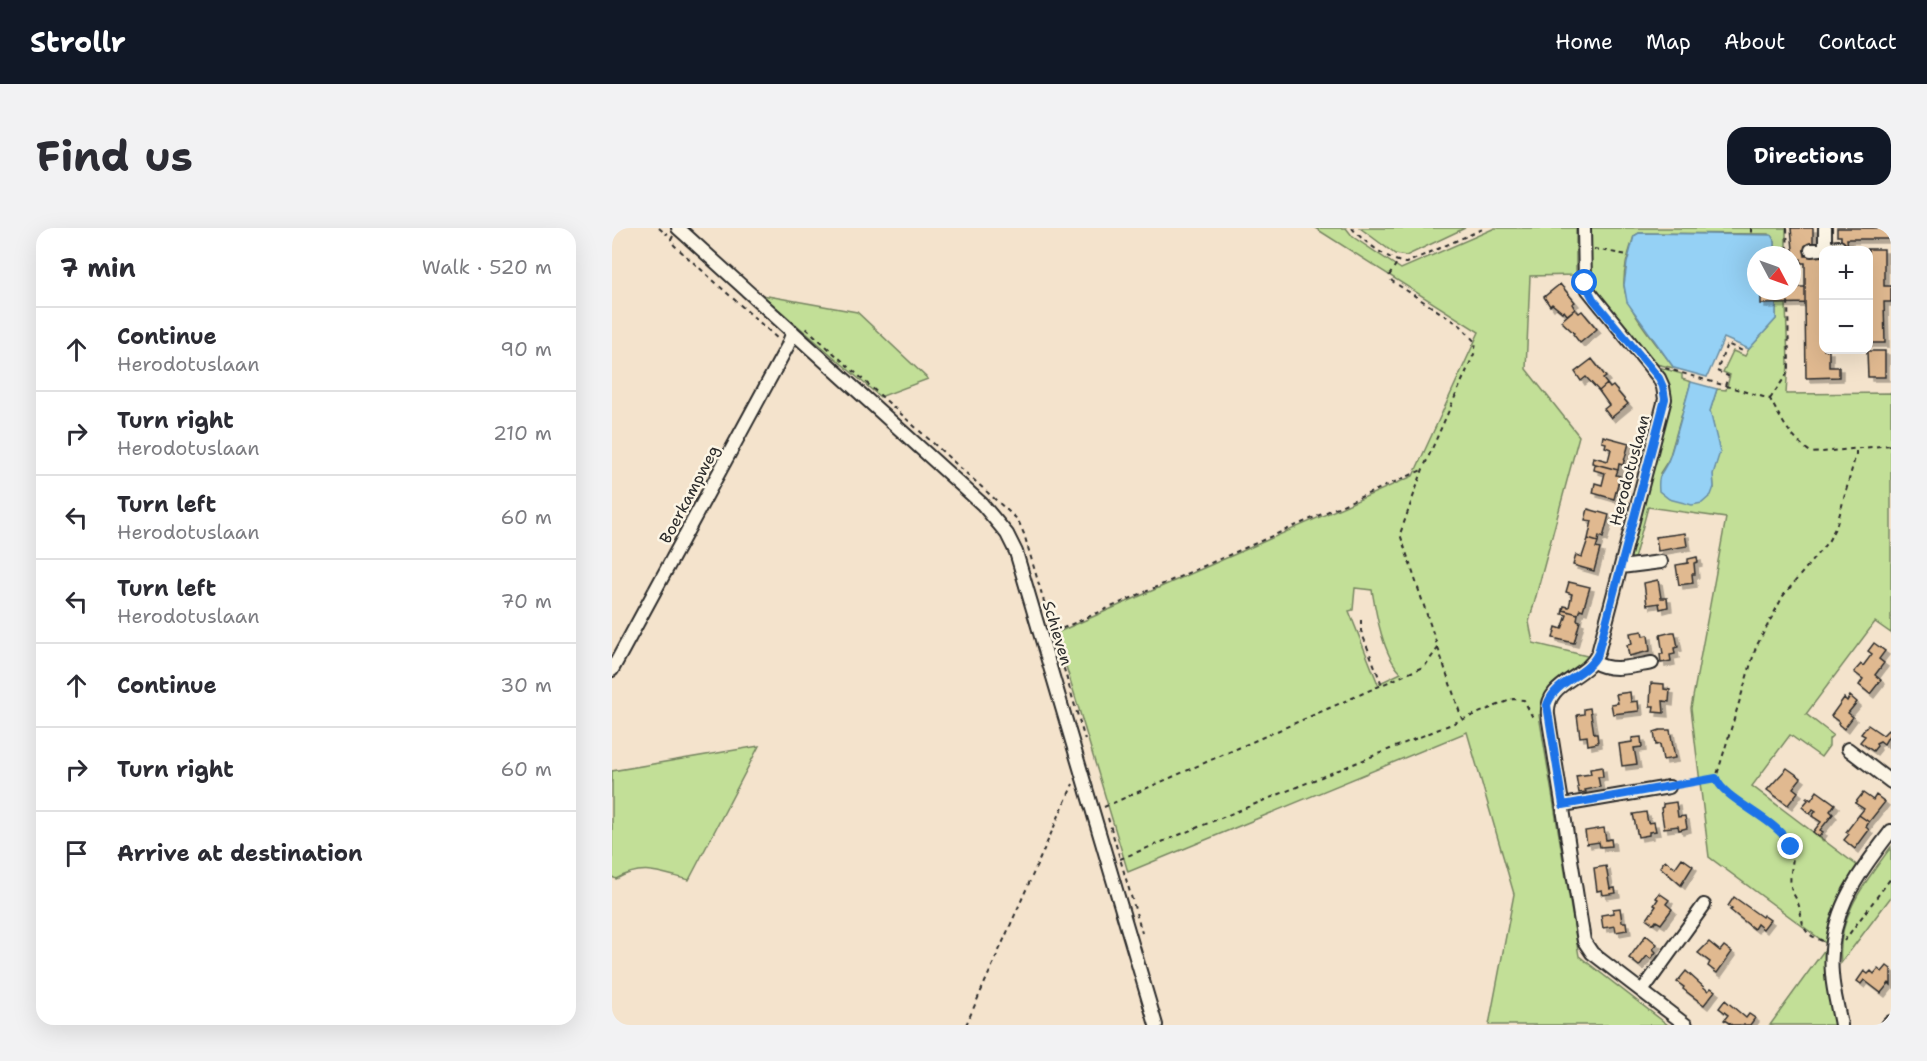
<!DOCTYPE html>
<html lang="en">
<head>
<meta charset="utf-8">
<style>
	body { margin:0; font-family:"Shantell Sans",sans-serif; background:#f2f2f3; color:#2b2b33 }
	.controls { position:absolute; right:18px; top:18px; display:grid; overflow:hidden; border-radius:12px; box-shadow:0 6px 24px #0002 }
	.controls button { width:54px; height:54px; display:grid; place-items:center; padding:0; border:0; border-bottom:2px solid #e1e1e2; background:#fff; color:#2b2b33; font:30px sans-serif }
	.compass { position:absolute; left:1135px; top:18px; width:54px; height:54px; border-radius:50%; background:#fff; box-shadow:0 6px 24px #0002; rotate:131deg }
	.stop { position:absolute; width:18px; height:18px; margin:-14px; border:4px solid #1a73e8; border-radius:50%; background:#fff }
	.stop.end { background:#1a73e8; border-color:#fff; box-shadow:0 2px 6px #0008 }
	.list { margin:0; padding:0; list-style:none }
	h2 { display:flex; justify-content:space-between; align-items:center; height:78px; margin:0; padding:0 24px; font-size:26px }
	h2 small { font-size:20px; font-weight:400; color:#7c7c81 }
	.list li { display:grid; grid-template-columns:39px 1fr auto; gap:18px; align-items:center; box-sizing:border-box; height:84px; padding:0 24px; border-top:2px solid #e1e1e2 }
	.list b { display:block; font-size:22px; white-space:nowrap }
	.list p { margin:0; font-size:20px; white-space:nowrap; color:#7c7c81 }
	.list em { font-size:20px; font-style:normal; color:#7c7c81 }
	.icon { flex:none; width:33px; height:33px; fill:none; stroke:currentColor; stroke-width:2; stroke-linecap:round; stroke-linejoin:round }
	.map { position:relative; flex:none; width:1279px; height:797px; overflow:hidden; border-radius:18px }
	header { display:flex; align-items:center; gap:36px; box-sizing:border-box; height:84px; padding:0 30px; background:#111827; color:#fff }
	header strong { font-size:28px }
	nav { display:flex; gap:33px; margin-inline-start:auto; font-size:21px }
	.intro { display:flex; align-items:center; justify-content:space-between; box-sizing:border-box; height:144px; padding:0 36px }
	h1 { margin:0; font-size:42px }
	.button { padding:15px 27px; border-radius:18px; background:#111827; color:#fff; font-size:21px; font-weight:700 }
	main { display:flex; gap:36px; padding:0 36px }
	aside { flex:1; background:#fff; border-radius:18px; box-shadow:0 6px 24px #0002 }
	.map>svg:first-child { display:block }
	.green { fill:#c2df97; stroke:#768561; stroke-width:1.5; fill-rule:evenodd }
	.water { fill:#95d1f5; stroke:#6b8fa4; stroke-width:1.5 }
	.building { fill:#e0b990; stroke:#2b2b2b; stroke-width:1.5; filter:url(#shadow) }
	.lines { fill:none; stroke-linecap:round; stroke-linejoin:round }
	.minor-casing { stroke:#2b2b2b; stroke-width:16 }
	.path { stroke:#2b2b2b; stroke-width:2; stroke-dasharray:4.5 4.5; stroke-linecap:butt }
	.minor { stroke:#fcf5e5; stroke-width:12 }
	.route { stroke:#1a73e8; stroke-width:8 }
	.labels { text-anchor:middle; stroke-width:5; stroke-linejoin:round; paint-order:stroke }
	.street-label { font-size:16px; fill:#2b2b2b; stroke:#fcf5e5 }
</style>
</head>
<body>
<header>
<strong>Strollr</strong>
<nav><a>Home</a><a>Map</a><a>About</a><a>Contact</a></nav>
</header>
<div class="intro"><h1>Find us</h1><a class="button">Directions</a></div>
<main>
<aside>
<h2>7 min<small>Walk · 520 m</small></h2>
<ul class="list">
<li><svg class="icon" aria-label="ahead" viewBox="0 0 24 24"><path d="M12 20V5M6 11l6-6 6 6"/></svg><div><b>Continue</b><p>Herodotuslaan</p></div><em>90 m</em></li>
<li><svg class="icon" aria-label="right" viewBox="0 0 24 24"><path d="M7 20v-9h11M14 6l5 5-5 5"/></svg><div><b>Turn right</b><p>Herodotuslaan</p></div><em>210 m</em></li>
<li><svg class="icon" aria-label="left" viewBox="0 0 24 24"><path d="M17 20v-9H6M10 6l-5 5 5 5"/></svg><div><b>Turn left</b><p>Herodotuslaan</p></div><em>60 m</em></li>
<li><svg class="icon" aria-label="left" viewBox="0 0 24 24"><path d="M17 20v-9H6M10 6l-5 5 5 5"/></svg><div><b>Turn left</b><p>Herodotuslaan</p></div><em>70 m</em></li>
<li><svg class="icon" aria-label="ahead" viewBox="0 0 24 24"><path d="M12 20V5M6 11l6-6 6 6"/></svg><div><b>Continue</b></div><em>30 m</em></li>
<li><svg class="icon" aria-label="right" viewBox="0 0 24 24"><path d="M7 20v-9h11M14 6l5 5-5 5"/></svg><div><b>Turn right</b></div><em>60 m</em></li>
<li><svg class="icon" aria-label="arrive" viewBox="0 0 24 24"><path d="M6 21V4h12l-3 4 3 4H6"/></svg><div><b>Arrive at destination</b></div></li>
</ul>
</aside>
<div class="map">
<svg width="1279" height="797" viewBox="0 0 1279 797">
	<defs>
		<filter id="shadow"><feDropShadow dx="4" dy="4" stdDeviation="0" flood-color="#0004"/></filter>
	</defs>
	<rect width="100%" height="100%" fill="#f4e3cc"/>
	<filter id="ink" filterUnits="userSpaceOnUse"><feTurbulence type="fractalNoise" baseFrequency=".0167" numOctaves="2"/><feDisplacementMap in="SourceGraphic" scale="12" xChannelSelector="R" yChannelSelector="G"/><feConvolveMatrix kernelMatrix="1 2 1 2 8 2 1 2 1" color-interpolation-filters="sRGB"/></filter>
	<g filter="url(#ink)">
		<path class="green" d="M703,0H734L741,9L789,41L883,0H964V47L918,48L914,141L967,208L917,394L921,415L979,429L974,435L940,458L936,464L931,486L927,487L967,728L1056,797H877L902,666L855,504L516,644L444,405L801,248L867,104ZM743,360L760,362C764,386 771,427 789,445L766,456L737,383L741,382Z
			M748,0H853L794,28L783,26Z
			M976,0H1174V27H1163V14L1156,6L1027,5L1022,8C1017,24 1011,41 1012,58C1014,83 1048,119 1062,140L1044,136L1013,97L1011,98L978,55Z
			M150,67L245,84L316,151L268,169Z
			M1164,76H1174L1176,135L1174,166L1279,165V405L1263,394L1194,486L1221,507L1217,511V518L1209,529L1178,507L1140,558L1247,639L1225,679L1223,797H1158L1216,717L1097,629L1079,480L1114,290L1036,279L1021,335L1017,332L1058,173L1043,138L1070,146V151L1079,154L1057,231L1048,245L1102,260L1101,246L1107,224L1098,183L1105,161L1114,162L1118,147L1111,144L1121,123L1133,128L1137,121L1164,91Z
			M147,518L77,652C48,645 32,635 4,651L0,649V543Z
			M1279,619V669L1229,735C1224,689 1254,653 1279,619Z"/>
		<path class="water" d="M1027,5L1159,7L1163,14V27H1144V63H1164V91L1137,121L1112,110L1095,149L1062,140L1015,74L1012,57L1015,35L1022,8Z
			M1079,154L1105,161L1098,183L1108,224L1101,246L1102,259L1099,267L1090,275L1080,277L1057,271L1047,263C1045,242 1053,245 1058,228C1066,204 1072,178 1079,154Z"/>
		<path class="building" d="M1179,0H1201V18H1193V28H1212V122H1217V139H1227V149L1194,150L1193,75L1149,76V63H1180V59H1193V35H1189V31L1182,32Z
			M1225,0H1279V8H1277V11H1235L1236,22H1229V8H1225Z
			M1254,21H1272V58H1279V74H1272L1273,115H1256V22Z
			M948,56L963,74L960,76L963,81L955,87L952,83L950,84L940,76L938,78L932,69Z
			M1180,59H1193V75L1149,76V63H1180Z
			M963,81L967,85L970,83L985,101L968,115L961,106L962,105L949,93Z
			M1255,123H1273V149H1256Z
			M980,131L994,149L991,151L995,156L987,163L974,149L969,153L963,144Z
			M995,156L998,160L1001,158L1016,176L999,190L992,181L997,177L987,163Z
			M991,208L1017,215L1011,237L1007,236L1006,242L980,235L981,229L996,233L999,221L993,219L994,215L990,214Z
			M983,236L1006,242L1004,247L1008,248L1002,271L981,265L983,255L990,257L993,245L982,242Z
			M976,281L997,287L991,310L987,308L986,314L976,311L980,293L973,292Z
			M1073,305L1075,318L1046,323L1044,309Z
			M976,311L986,314L984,320L988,321L982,343L961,337L964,327L970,329Z
			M1085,329L1086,334L1082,335L1083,346H1080L1081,355L1067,357L1064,337L1076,335V331Z
			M1046,352L1049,370H1055L1056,379L1048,381L1047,375L1035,377L1032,355Z
			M957,354L978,359L971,382L968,381L966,386L951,382L952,378L957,379L960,366L954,364Z
			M951,382L966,386L965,392L968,393L962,415L941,410L944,399L950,401L955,387L950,386Z
			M1030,403L1031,408L1036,407L1038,423L1017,428L1015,417L1020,416L1018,405Z
			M1060,404H1063L1066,419L1062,420L1063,426L1058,427L1059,433L1049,435L1048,426H1051L1048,407Z
			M1262,415L1273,423L1267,431L1272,435L1263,447L1269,452L1258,466L1247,457L1251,451L1242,444L1249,436L1251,438L1260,426L1256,423Z
			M1039,455L1052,456V461L1058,462L1057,474L1051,473L1052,485L1041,484L1042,478H1038Z
			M1018,464L1019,474L1026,473L1027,483L1001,486L999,476L1006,475L1004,466Z
			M1238,468L1245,474L1236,485L1241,489L1232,501L1226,496L1227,494L1219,488L1232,470L1235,473Z
			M978,480L982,506H985L986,515L976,517L975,508L968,509L965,487L972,486V481Z
			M1256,497L1271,507L1276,502L1279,504L1272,516L1268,513L1264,515L1265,518L1261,523L1248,514L1253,508L1249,506Z
			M1048,502H1058L1063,530L1051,532L1048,516L1044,517L1042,504Z
			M1029,509L1030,519L1022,520L1025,536L1010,538L1007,516L1020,514V510Z
			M990,539L991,549H986L988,559L973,562L974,564L967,565L964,548L979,546L978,541Z
			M1175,540L1189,550L1181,560L1186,564L1176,577L1155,562Z
			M1205,563L1223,576L1218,583L1221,586L1208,602L1211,604L1207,609L1201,604L1209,594L1200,588L1204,583L1201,581L1198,586L1190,579L1196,572L1194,570L1195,569L1199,572Z
			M1251,565L1261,572L1264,567L1273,574L1257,594L1247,587L1252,581L1243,575Z
			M1064,574L1066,589L1073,588L1075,600L1067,602L1066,598L1052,600L1049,580L1051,579V576Z
			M1034,584L1036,595L1042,594L1044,603L1037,604V607L1026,609L1021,586Z
			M1247,587L1257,594L1254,599L1257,602L1243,621L1232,612L1237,606L1234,604Z
			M992,600L994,612L999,611L1000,618L988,619L987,614L975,616L973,603Z
			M1070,630L1081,638L1069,657L1048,639L1053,632L1063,640Z
			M994,638L998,661L1003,660L1004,665L991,667L990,662L985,663L982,640Z
			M1047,665L1057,672L1054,676L1060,681L1049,696L1044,693L1042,696L1035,691L1044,678L1042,677L1046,671L1044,670Z
			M1122,669L1150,689L1151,687L1158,692L1151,701L1145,696L1142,701L1118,682L1120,681L1116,678Z
			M1008,680L1010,694H1014L1015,702L1004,704L1003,698L991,700L989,687L1001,685V681Z
			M1034,707L1045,716L1041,721L1044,724L1039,731L1035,728L1027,738L1017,730Z
			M1097,714L1108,723L1112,718L1120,724L1105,745L1096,738L1098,734L1086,725Z
			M1275,738L1279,741V757L1277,755L1269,765L1252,752L1249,756L1245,753L1252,743L1256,746L1259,743L1262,746L1266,741L1270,744Z
			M1074,743L1096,763L1099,760L1103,763L1092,777L1071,761L1072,759L1065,754Z
			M1113,772L1134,790L1137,786L1143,790L1138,797H1120L1112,792L1116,787L1107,780Z"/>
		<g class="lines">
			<g class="minor-casing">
				<path id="minor" d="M66,0L370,276L395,306L404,324L544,797
					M972,0L973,55L976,62L1047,150L1051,159L1053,171L986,425C974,452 933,453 936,487L972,713L980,725L1074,797
					M1213,0V20
					M1199,22L1227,19
					M1009,339L1049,334
					M982,434C999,445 1021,438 1040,435
					M0,442L175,119L181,104
					M1236,521L1279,554
					M951,577L1057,559
					M1030,763L1092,677
					M1229,797C1226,780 1221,763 1220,746C1215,686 1245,648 1279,603
					M1276,797L1279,794"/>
			</g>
			<path class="path" d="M47,0L54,6L56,5
				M740,0C749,12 779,34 794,35L873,0
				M1139,0V6
				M1175,0L1176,27
				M61,8L59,12L62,17L166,111
				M982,21L1016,27
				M194,100L406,292L412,306L473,512
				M1053,140L1158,171C1170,193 1179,211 1200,225L1279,217
				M1113,158L1116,148L1105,143L1115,116L1133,124
				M1158,171L1177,143L1176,63
				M749,392V403L770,457
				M442,404L810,242
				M826,420L850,491
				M1069,557L1104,550
				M492,579L813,438L826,420L788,306L811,241L862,126L864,115L849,98L780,53L777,48L786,33
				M496,590L530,705
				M508,631L901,471L912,472L920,488H925
				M1211,713C1186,704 1193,696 1186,675C1184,669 1179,664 1179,658C1176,643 1186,628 1177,613C1163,591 1111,572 1104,550L1144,419L1171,368L1217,312L1225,296L1244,226V220
				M1232,713L1279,650
				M354,797L461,556"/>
			<use href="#minor" class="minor"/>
		</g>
	</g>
	<g class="lines" filter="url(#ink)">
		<path class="route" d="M973,55L981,71L1047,150L1051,159L1053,171L986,425C975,449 944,451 935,477L951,577L1104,550C1112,573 1167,591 1179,619"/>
	</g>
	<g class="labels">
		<g class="street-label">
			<text transform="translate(1017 242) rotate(-75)" y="6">Herodotuslaan</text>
			<text transform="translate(77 266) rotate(-62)" y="6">Boerkampweg</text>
			<text transform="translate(446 405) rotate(73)" y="6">Schieven</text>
		</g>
	</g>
</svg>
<div class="controls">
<button>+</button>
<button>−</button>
</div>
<svg class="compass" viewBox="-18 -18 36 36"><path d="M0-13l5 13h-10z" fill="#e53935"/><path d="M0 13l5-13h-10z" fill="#7c7c81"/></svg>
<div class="stop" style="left:973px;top:55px"></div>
<div class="stop end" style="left:1179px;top:619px"></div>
</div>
</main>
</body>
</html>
